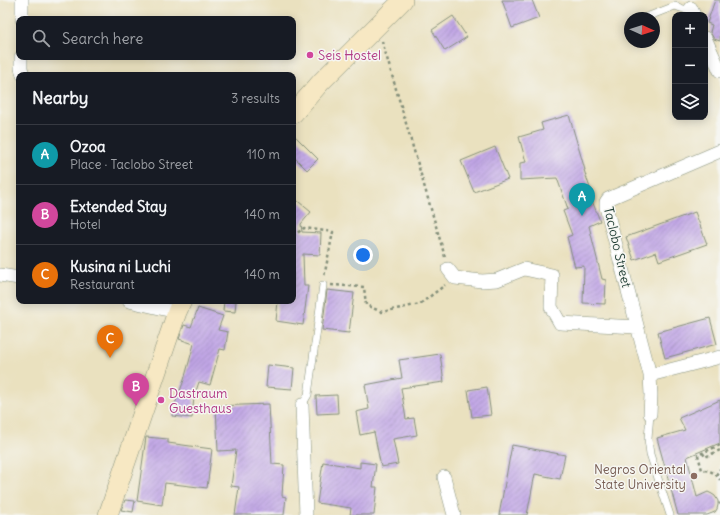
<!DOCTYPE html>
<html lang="en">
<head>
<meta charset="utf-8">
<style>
	body { margin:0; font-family:Delius,sans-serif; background:#242831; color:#f1f3f6 }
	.controls { position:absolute; right:12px; top:12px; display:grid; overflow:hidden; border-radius:8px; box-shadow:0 2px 10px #0003 }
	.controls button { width:36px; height:36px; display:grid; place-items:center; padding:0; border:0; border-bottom:1px solid #363941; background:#171b24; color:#f1f3f6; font:20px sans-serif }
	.compass { position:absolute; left:624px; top:12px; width:36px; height:36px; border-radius:50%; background:#171b24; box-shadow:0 2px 10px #0003; rotate:93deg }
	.you { position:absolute; left:363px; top:255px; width:14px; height:14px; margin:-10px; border:3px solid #fff; border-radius:50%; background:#1a73e8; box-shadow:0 0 0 6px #1a73e833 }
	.badge { display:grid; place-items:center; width:26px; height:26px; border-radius:50%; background:#d93025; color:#fff; font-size:13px; font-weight:700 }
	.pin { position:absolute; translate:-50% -33px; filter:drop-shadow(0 1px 2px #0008) }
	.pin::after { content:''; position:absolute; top:21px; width:14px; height:12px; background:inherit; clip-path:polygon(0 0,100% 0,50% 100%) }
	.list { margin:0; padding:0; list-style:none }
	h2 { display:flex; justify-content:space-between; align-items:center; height:52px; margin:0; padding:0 16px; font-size:17px }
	h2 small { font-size:13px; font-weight:400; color:#9ea1a6 }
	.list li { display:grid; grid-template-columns:26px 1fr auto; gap:12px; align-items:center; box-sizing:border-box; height:60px; padding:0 16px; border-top:1px solid #363941 }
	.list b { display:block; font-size:15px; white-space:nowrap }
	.list p { margin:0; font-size:13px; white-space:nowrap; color:#9ea1a6 }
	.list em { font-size:13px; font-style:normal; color:#9ea1a6 }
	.icon { flex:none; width:22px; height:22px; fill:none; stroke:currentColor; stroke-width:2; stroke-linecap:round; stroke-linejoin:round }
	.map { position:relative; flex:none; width:720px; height:515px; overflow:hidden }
	.search { position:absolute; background:#171b24; box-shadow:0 2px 10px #0003; left:16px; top:16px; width:280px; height:44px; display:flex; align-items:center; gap:10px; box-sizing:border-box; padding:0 14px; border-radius:8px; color:#9ea1a6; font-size:15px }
	.panel { position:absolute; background:#171b24; box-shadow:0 2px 10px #0003; left:16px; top:72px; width:280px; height:232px; border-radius:8px }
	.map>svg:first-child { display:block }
	.building { fill:url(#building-hatch) }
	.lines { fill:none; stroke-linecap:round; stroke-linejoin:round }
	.lane-casing { stroke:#848f7a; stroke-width:8 }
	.street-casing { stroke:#848f7a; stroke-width:14 }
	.secondary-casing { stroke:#848f7a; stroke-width:20 }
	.path { stroke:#848f7a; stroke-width:2.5; stroke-dasharray:3 3; stroke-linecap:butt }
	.lane { stroke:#fff; stroke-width:7 }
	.street { stroke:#fff; stroke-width:13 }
	.secondary { stroke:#f7e8c3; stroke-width:19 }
	.hotel-dot { fill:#d1479c; stroke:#f6f6f2; stroke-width:1.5 }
	.education-dot { fill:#8d6e63; stroke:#f6f6f2; stroke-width:1.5 }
	.labels { text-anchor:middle; stroke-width:3; stroke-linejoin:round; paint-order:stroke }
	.hotel-label { font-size:13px; fill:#b23c85; stroke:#f6f6f2; text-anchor:start }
	.street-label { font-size:13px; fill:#1f3d34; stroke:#f6f6f2 }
	.education-label { font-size:13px; fill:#785e54; stroke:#f6f6f2; text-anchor:end }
</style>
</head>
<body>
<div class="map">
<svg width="720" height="515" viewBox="0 0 720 515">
	<defs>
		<pattern id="building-hatch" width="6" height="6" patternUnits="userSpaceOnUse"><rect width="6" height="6" fill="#c0a4e5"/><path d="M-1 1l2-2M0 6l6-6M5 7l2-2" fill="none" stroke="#9b87ba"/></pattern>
	</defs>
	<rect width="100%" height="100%" fill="#f6f6f2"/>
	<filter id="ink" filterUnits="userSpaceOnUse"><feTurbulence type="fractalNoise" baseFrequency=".025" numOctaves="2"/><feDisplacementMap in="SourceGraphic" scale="8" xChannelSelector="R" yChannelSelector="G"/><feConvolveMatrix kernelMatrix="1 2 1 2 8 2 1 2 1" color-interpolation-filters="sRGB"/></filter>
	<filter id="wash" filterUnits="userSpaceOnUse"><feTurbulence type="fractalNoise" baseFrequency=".012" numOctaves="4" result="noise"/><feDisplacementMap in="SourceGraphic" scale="16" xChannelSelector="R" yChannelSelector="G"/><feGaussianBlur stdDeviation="0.9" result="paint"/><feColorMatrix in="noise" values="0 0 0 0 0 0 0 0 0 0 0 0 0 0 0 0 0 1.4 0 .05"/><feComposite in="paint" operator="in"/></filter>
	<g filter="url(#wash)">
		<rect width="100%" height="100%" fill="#eae1bf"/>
		<g id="blocks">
			<path class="building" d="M502,0H532L539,18L512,28Z
				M715,0H720V41L714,39L710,32L712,25L707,23Z
				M453,16L467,37L445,51L432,30Z
				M569,115L585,170H584L593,197L591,198L600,221L589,226L602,279L606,280L605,304L583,303L584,266L575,267L567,237L572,235L563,211L568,209L557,178L520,180V163L526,162L519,137L543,130L541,123Z
				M293,134L318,159L307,170L293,156Z
				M495,147L508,179L474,192L461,161Z
				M293,197L311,212L301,224L302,232L321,233L320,255L303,254L304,286H308L303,325L276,321L278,301H293Z
				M695,212L707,244L659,261L656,252L634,260L626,237Z
				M327,290L354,293L349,333L322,330Z
				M224,301H236L235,312L223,311Z
				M198,308L223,316L218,330L228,332L225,350L220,349L210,385L199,382L194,397L192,418L172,416L174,403L175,404L184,380L194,344L179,339L184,325L191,327Z
				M710,318L717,344L665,358L658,332Z
				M440,354L444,382L401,388L406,419L414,418L417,435L393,439L398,464L381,467L374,432L360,435L356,412L369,409L365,385L402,378L399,360Z
				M268,365L294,368L292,389L266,387Z
				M487,387L491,415L472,417L468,390Z
				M337,395L338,413L317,414L316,396Z
				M720,400V443L687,457L697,497L708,492L712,494L715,496L718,501V505L717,509L715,512L707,515H678L657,438L685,430L679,418Z
				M269,404L272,464L284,465L282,496L286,497L284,515H235L239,487L231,486L236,450L218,451L216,406Z
				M146,437L168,439V443L212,449L207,488L165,483L162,505L137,501Z
				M512,445L565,455L560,479L535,474L527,515H499Z
				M323,462L360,468V462L376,464L373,487H377L374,515H350L351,508L317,503Z
				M125,500L135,501L133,512L121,510Z"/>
		</g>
	</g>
	<g filter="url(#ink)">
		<use href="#blocks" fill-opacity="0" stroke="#848f7a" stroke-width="1"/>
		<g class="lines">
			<g class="lane-casing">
				<path id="lane" d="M644,18L675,6L692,12
					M302,405L308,395L323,285
					M650,414L648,439L650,454L670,515"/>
			</g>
			<g class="street-casing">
				<path id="street" d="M691,8L694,15
					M22,19V0
					M705,38L720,71
					M21,57V68L23,75
					M448,269L455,278L482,281L497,280L524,269L552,275L551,307L560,323L637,327
					M0,275L19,278
					M129,301L177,312
					M650,375L720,357
					M302,405L306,515
					M650,414L651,395L650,375L606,207V202L608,199L720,151
					M444,477L454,515"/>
			</g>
			<g class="secondary-casing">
				<path id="secondary" d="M293,114L321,82L403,0
					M108,515L177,312L182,301"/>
			</g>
			<path class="path" d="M382,41L445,257
				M293,236L304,228L333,232L324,277
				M331,285L364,287L366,305L382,312L420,304L445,285
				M720,445L698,455L702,470C710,470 716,473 720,480
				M703,453L705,457L720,450
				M716,475L720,469
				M719,504L720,503"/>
			<use href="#lane" class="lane"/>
			<use href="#street" class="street"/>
			<use href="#secondary" class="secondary"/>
		</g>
	</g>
	<g class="hotel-dot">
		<circle cx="310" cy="55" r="4"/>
		<circle cx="161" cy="400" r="4"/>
	</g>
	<circle class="education-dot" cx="694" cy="476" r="4"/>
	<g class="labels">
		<g class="hotel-label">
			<text x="318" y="60">Seis Hostel</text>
			<text x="169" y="398">Dastraum<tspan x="169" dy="15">Guesthaus</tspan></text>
		</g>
		<g class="street-label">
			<text transform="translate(618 247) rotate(77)" y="5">Taclobo Street</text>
		</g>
		<g class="education-label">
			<text x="686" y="474">Negros Oriental<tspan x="686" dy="15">State University</tspan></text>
		</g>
	</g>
</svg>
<div class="controls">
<button>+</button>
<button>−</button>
<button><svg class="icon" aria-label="layers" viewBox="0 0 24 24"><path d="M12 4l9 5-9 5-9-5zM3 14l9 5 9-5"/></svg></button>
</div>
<svg class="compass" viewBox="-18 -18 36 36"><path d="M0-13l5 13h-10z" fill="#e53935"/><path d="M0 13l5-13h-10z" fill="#9ea1a6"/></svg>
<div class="you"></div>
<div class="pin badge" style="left:582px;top:216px;background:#0f9aa8">A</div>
<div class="pin badge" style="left:136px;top:406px;background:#d1479c">B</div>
<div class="pin badge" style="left:110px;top:358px;background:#e8710a">C</div>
<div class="search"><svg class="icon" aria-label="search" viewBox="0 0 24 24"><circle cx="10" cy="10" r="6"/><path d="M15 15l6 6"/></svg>Search here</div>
<section class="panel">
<h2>Nearby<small>3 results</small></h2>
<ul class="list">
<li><span class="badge" style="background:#0f9aa8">A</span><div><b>Ozoa</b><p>Place · Taclobo Street</p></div><em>110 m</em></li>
<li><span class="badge" style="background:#d1479c">B</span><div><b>Extended Stay</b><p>Hotel</p></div><em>140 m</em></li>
<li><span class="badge" style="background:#e8710a">C</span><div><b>Kusina ni Luchi</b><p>Restaurant</p></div><em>140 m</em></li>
</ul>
</section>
</div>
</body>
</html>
